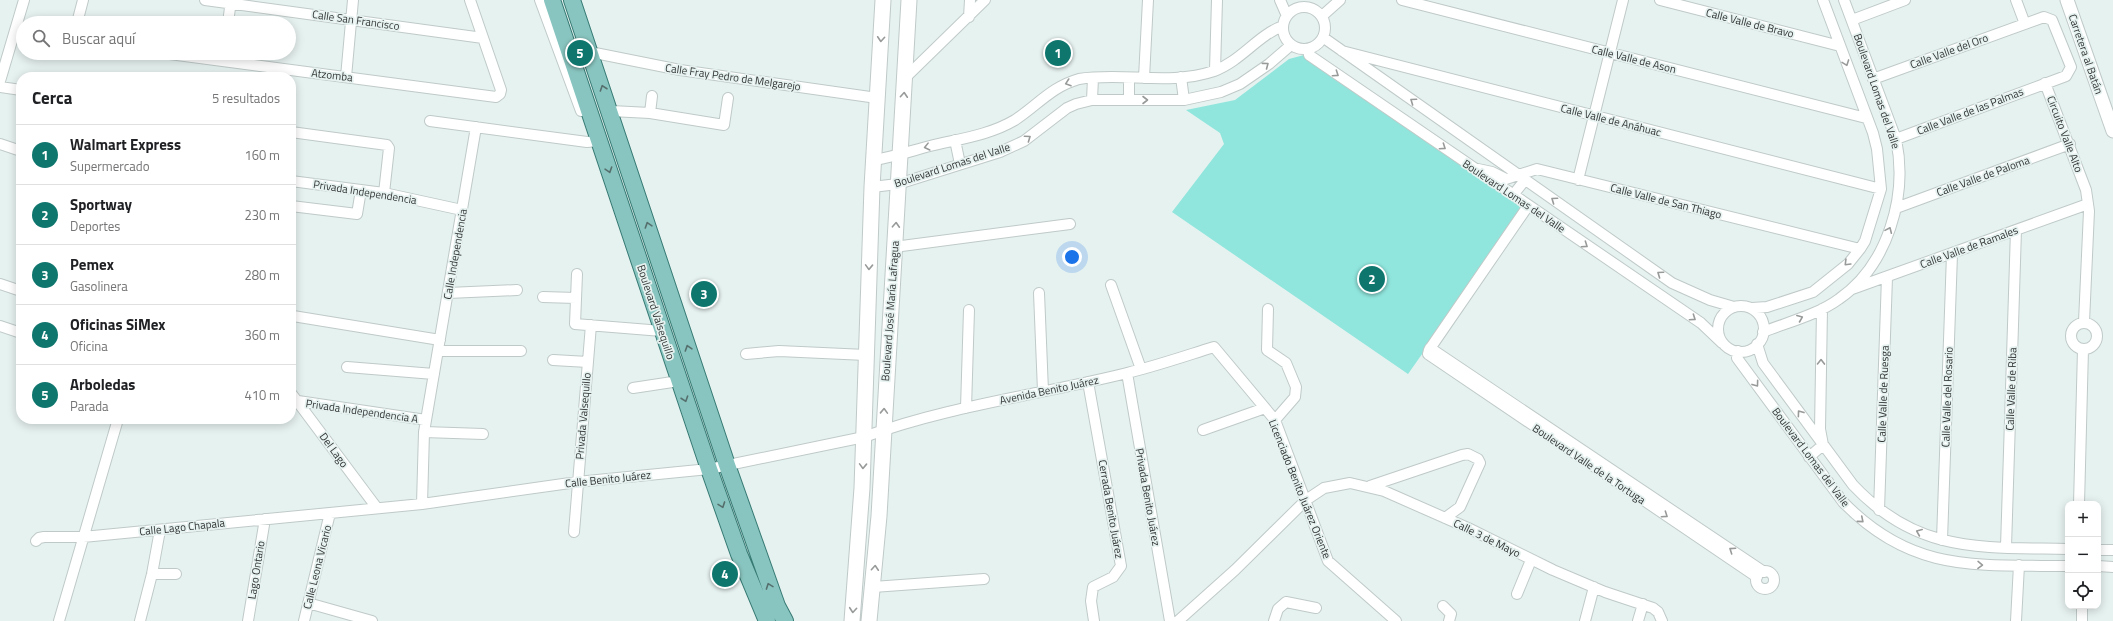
<!DOCTYPE html>
<html lang="es">
<head>
<meta charset="utf-8">
<style>
	body { margin:0; font-family:"Titillium Web",sans-serif; background:#f6f6f6; color:#202124 }
	.controls { position:absolute; right:12px; bottom:12px; display:grid; overflow:hidden; border-radius:8px; box-shadow:0 2px 10px #0003 }
	.controls button { width:36px; height:36px; display:grid; place-items:center; padding:0; border:0; border-bottom:1px solid #e0e0e0; background:#fff; color:#202124; font:20px sans-serif }
	.you { position:absolute; left:1072px; top:257px; width:14px; height:14px; margin:-10px; border:3px solid #fff; border-radius:50%; background:#1a73e8; box-shadow:0 0 0 6px #1a73e833 }
	.badge { display:grid; place-items:center; width:26px; height:26px; border-radius:50%; background:#0f766e; color:#fff; font-size:13px; font-weight:700 }
	.pin { position:absolute; translate:-50% -50%; border:2px solid #fff; box-shadow:0 1px 4px #0006 }
	.list { margin:0; padding:0; list-style:none }
	h2 { display:flex; justify-content:space-between; align-items:center; height:52px; margin:0; padding:0 16px; font-size:17px }
	h2 small { font-size:13px; font-weight:400; color:#757577 }
	.list li { display:grid; grid-template-columns:26px 1fr auto; gap:12px; align-items:center; box-sizing:border-box; height:60px; padding:0 16px; border-top:1px solid #e0e0e0 }
	.list b { display:block; font-size:15px; white-space:nowrap }
	.list p { margin:0; font-size:13px; white-space:nowrap; color:#757577 }
	.list em { font-size:13px; font-style:normal; color:#757577 }
	.icon { flex:none; width:22px; height:22px; fill:none; stroke:currentColor; stroke-width:2; stroke-linecap:round; stroke-linejoin:round }
	.map { position:relative; flex:none; width:2113px; height:621px; overflow:hidden }
	.search { position:absolute; background:#fff; box-shadow:0 2px 10px #0003; left:16px; top:16px; width:280px; height:44px; display:flex; align-items:center; gap:10px; box-sizing:border-box; padding:0 14px; border-radius:22px; color:#757577; font-size:15px }
	.panel { position:absolute; background:#fff; box-shadow:0 2px 10px #0003; left:16px; top:72px; width:280px; height:352px; border-radius:16px }
	.map>svg:first-child { display:block }
	.green { fill:#90e6dd }
	.lines { fill:none; stroke-linecap:round; stroke-linejoin:round }
	.minor-casing { stroke:#bfcac8; stroke-width:12 }
	.tertiary-casing { stroke:#bfcac8; stroke-width:15 }
	.secondary-casing { stroke:#bfcac8; stroke-width:17 }
	.primary-casing { stroke:#377a74; stroke-width:18 }
	.minor { stroke:#fff; stroke-width:10 }
	.tertiary { stroke:#fff; stroke-width:13 }
	.secondary { stroke:#fff; stroke-width:15 }
	.primary { stroke:#89c5c0; stroke-width:16 }
	.oneway { stroke:#989a9a }
	.oneway2 { stroke:#556f6d }
	.labels { text-anchor:middle; stroke-width:3.5; stroke-linejoin:round; paint-order:stroke }
	.street-label { font-size:11px; fill:#323635; stroke:#e6f2f0 }
</style>
</head>
<body>
<div class="map">
<svg width="2113" height="621" viewBox="0 0 2113 621">
	<rect width="100%" height="100%" fill="#e6f2f0"/>
	<path class="green" d="M1304,55L1525,208L1408,374L1172,212L1224,144L1220,133L1186,110L1235,100L1289,59Z"/>
	<g class="lines">
		<g class="minor-casing">
			<path id="minor" d="M205,0L483,38
				M540,0L581,111
				M1280,0L1287,16
				M1402,0L1866,118
				M1660,0L1840,46
				M2016,0L2025,24
				M1283 28a21 21 0 1 1 42 0a21 21 0 1 1-42 0Z
				M1322,16L1340,0
				M969,17L970,0
				M1852,20L1905,0
				M77,23L83,0
				M228,23L231,0
				M1324,38L1672,283L1710,300L1734,307
				M1308,49L1309,55L1701,323L1722,343
				M1342,51L1881,189
				M590,52L680,70L877,98
				M162,53L496,97L500,94L501,90L470,0
				M1215,70L1217,0
				M346,77L353,0
				M1181,77L1184,100
				M905,78L985,0
				M1144,78L1148,0
				M1873,79L2044,17L2052,20L2071,67L2066,76L1896,139
				M0,81L24,0
				M2045,83L2086,190L2089,211L2084,322
				M0,87L21,90
				M1092,100L1093,78
				M1129,100V78
				M611,111L650,113L724,125L728,98
				M650,113L652,96
				M430,121L587,142L599,141
				M291,132L387,145L389,148L384,193
				M955,140L960,164
				M0,144L21,151
				M874,160C893,157 911,151 930,146C959,139 990,135 1015,120C1038,105 1051,87 1079,79C1123,72 1170,86 1214,71C1241,61 1258,35 1283,26
				M1478,169L1492,172L1506,179L1537,169L1860,249
				M1578,180L1623,0
				M291,181L384,193L462,210
				M872,187L898,184L1000,152L1024,141L1067,108L1076,104L1092,100H1184L1221,92L1240,84L1269,64L1291,45
				M1513,195L1525,180
				M291,206L357,214L361,190
				M1528,206L1429,350L1428,354L1757,577
				M1896,208L2070,144
				M894,247L1070,224
				M577,274L575,324L662,331
				M0,284L21,291
				M1111,285L1141,369
				M1852,289L2088,204
				M448,293L517,290
				M1039,293L1043,391
				M543,297L576,298
				M1718 329a23 23 0 1 1 46 0a23 23 0 1 1-46 0Z
				M1752,308L1767,307L1813,292L1848,264L1860,249L1865,241L1881,189L1877,149L1873,133L1823,0
				M1268,309L1267,350L1286,363L1296,387L1295,397L1275,420
				M293,316L440,340
				M2071 336a13 13 0 1 1 26 0a13 13 0 1 1-26 0Z
				M0,326L21,333
				M1763,332C1788,322 1817,315 1839,299C1888,265 1908,196 1896,139L1844,0
				M1757,344L1763,363L1853,485C1918,554 1981,547 2068,549
				M1430,348L1764,572
				M438,351H521
				M1738,351L1737,358L1843,502C1912,573 1976,565 2068,566
				M746,354L779,351L866,355
				M553,360L588,362
				M347,367L434,374
				M1127,373L1170,621
				M1088,382L1121,566L1113,577L1093,587L1091,601L1094,621
				M633,388L679,381
				M291,393L377,508
				M298,401L426,420
				M966,408L969,310
				M1203,430L1265,408
				M424,432L483,434
				M1809,457L1823,445L1820,429L1822,309
				M1370,486L1462,455L1468,454L1478,459L1480,463L1460,507L1445,518
				M422,504L424,432L476,127
				M2079,504L2083,349
				M1879,510L1887,277
				M574,532L591,325
				M1942,540L1952,254
				M36,541L39,538L44,537H83L422,504L577,482L709,469L864,437C948,406 1039,395 1127,373C1156,366 1185,356 1214,347L1275,420L1328,561L1396,621
				M2006,547L2016,230
				M2098,550H2113
				M2098,566L2113,567
				M1756 580a9 9 0 1 1 18 0a9 9 0 1 1-18 0Z
				M152,574H176
				M873,587L984,579
				M1517,594L1531,560
				M308,603L372,621
				M1443,606L1451,614L1449,621
				M59,621L118,419
				M140,621L152,574L160,530
				M248,621L265,519
				M304,621L330,513
				M1178,621L1235,570L1306,500L1324,488L1350,483L1384,491L1468,528L1553,570L1605,592L1653,608L1658,612L1662,621
				M1274,621L1278,609L1286,602L1316,608
				M1585,621L1594,587
				M1638,621L1643,604
				M2016,621L2019,565
				M2082,621V606"/>
		</g>
		<g class="tertiary-casing">
			<path id="tertiary" d="M2067,0L2113,131"/>
		</g>
		<g class="secondary-casing">
			<path id="secondary" d="M852,621L862,488L872,187L883,0
				M869,621L879,516L909,0"/>
		</g>
		<g class="primary-casing">
			<path id="primary" d="M552,0L709,469L739,554L767,621
				M572,0L727,465L777,606L785,621"/>
		</g>
		<use href="#minor" class="minor"/>
		<use href="#tertiary" class="tertiary"/>
		<use href="#secondary" class="secondary"/>
		<use href="#primary" class="primary"/>
	</g>
	<defs><path id="oneway-chevron" d="M-2-3.5L2.5 0L-2 3.5" fill="none" stroke-width="1.6" stroke-linecap="round" stroke-linejoin="round"/></defs>
	<g class="oneway">
		<use href="#oneway-chevron" transform="translate(881 39) rotate(94)"/>
		<use href="#oneway-chevron" transform="translate(1846 63) rotate(70)"/>
		<use href="#oneway-chevron" transform="translate(1266 65) rotate(-37)"/>
		<use href="#oneway-chevron" transform="translate(1336 74) rotate(34)"/>
		<use href="#oneway-chevron" transform="translate(1068 83) rotate(161)"/>
		<use href="#oneway-chevron" transform="translate(904 95) rotate(-86)"/>
		<use href="#oneway-chevron" transform="translate(1145 100)"/>
		<use href="#oneway-chevron" transform="translate(1413 101) rotate(-145)"/>
		<use href="#oneway-chevron" transform="translate(1028 138) rotate(-35)"/>
		<use href="#oneway-chevron" transform="translate(927 147) rotate(166)"/>
		<use href="#oneway-chevron" transform="translate(1443 147) rotate(34)"/>
		<use href="#oneway-chevron" transform="translate(1554 200) rotate(-145)"/>
		<use href="#oneway-chevron" transform="translate(896 225) rotate(-87)"/>
		<use href="#oneway-chevron" transform="translate(1889 230) rotate(-66)"/>
		<use href="#oneway-chevron" transform="translate(1585 245) rotate(34)"/>
		<use href="#oneway-chevron" transform="translate(1847 263) rotate(135)"/>
		<use href="#oneway-chevron" transform="translate(869 267) rotate(92)"/>
		<use href="#oneway-chevron" transform="translate(1660 274) rotate(-145)"/>
		<use href="#oneway-chevron" transform="translate(1693 318) rotate(34)"/>
		<use href="#oneway-chevron" transform="translate(1800 318) rotate(-22)"/>
		<use href="#oneway-chevron" transform="translate(1821 362) rotate(-89)"/>
		<use href="#oneway-chevron" transform="translate(1756 384) rotate(54)"/>
		<use href="#oneway-chevron" transform="translate(884 411) rotate(-88)"/>
		<use href="#oneway-chevron" transform="translate(1800 413) rotate(-126)"/>
		<use href="#oneway-chevron" transform="translate(863 466) rotate(92)"/>
		<use href="#oneway-chevron" transform="translate(1665 515) rotate(34)"/>
		<use href="#oneway-chevron" transform="translate(1861 520) rotate(40)"/>
		<use href="#oneway-chevron" transform="translate(1919 532) rotate(-157)"/>
		<use href="#oneway-chevron" transform="translate(1732 550) rotate(-146)"/>
		<use href="#oneway-chevron" transform="translate(1980 565) rotate(1)"/>
		<use href="#oneway-chevron" transform="translate(875 568) rotate(-86)"/>
		<use href="#oneway-chevron" transform="translate(853 610) rotate(95)"/>
	</g>
	<g class="oneway2">
		<use href="#oneway-chevron" transform="translate(603 88) rotate(-109)"/>
		<use href="#oneway-chevron" transform="translate(609 170) rotate(72)"/>
		<use href="#oneway-chevron" transform="translate(648 225) rotate(-108)"/>
		<use href="#oneway-chevron" transform="translate(688 348) rotate(-108)"/>
		<use href="#oneway-chevron" transform="translate(685 399) rotate(71)"/>
		<use href="#oneway-chevron" transform="translate(722 505) rotate(70)"/>
		<use href="#oneway-chevron" transform="translate(769 586) rotate(-110)"/>
	</g>
	<g class="labels">
		<g class="street-label">
			<text transform="translate(356 20) rotate(8)" y="4">Calle San Francisco</text>
			<text transform="translate(1750 23) rotate(14)" y="4">Calle Valle de Bravo</text>
			<text transform="translate(1949 51) rotate(-20)" y="4">Calle Valle del Oro</text>
			<text transform="translate(2086 54) rotate(71)" y="4">Carretera al Batán</text>
			<text transform="translate(1634 59) rotate(14)" y="4">Calle Valle de Ason</text>
			<text transform="translate(332 75) rotate(7)" y="4">Atzomba</text>
			<text transform="translate(733 77) rotate(8)" y="4">Calle Fray Pedro de Melgarejo</text>
			<text transform="translate(1877 91) rotate(71)" y="4">Boulevard Lomas del Valle</text>
			<text transform="translate(1970 111) rotate(-21)" y="4">Calle Valle de las Palmas</text>
			<text transform="translate(1611 120) rotate(14)" y="4">Calle Valle de Anáhuac</text>
			<text transform="translate(2065 134) rotate(69)" y="4">Circuito Valle Alto</text>
			<text transform="translate(952 165) rotate(-18)" y="4">Boulevard Lomas del Valle</text>
			<text transform="translate(1983 176) rotate(-20)" y="4">Calle Valle de Paloma</text>
			<text transform="translate(365 192) rotate(9)" y="4">Privada Independencia</text>
			<text transform="translate(1514 196) rotate(34)" y="4">Boulevard Lomas del Valle</text>
			<text transform="translate(1666 201) rotate(14)" y="4">Calle Valle de San Thiago</text>
			<text transform="translate(1969 247) rotate(-20)" y="4">Calle Valle de Ramales</text>
			<text transform="translate(455 254) rotate(-80)" y="4">Calle Independencia</text>
			<text transform="translate(890 311) rotate(-86)" y="4">Boulevard José María Lafragua</text>
			<text transform="translate(656 312) rotate(72)" y="4">Boulevard Valsequillo</text>
			<text transform="translate(2011 389) rotate(-88)" y="4">Calle Valle de Riba</text>
			<text transform="translate(1049 390) rotate(-12)" y="4">Avenida Benito Juárez</text>
			<text transform="translate(1883 394) rotate(-88)" y="4">Calle Valle de Ruesga</text>
			<text transform="translate(1947 397) rotate(-88)" y="4">Calle Valle del Rosario</text>
			<text transform="translate(362 411) rotate(8)" y="4">Privada Independencia A</text>
			<text transform="translate(583 416) rotate(-85)" y="4">Privada Valsequillo</text>
			<text transform="translate(334 450) rotate(54)" y="4">Del Lago</text>
			<text transform="translate(1811 457) rotate(53)" y="4">Boulevard Lomas del Valle</text>
			<text transform="translate(1589 464) rotate(34)" y="4">Boulevard Valle de la Tortuga</text>
			<text transform="translate(608 479) rotate(-6)" y="4">Calle Benito Juárez</text>
			<text transform="translate(1300 489) rotate(68)" y="4">Licenciado Benito Juárez Oriente</text>
			<text transform="translate(1148 497) rotate(80)" y="4">Privada Benito Juárez</text>
			<text transform="translate(1111 509) rotate(80)" y="4">Cerrada Benito Juárez</text>
			<text transform="translate(182 527) rotate(-6)" y="4">Calle Lago Chapala</text>
			<text transform="translate(1487 538) rotate(26)" y="4">Calle 3 de Mayo</text>
			<text transform="translate(317 567) rotate(-76)" y="4">Calle Leona Vicario</text>
			<text transform="translate(256 570) rotate(-81)" y="4">Lago Ontario</text>
		</g>
	</g>
</svg>
<div class="controls">
<button>+</button>
<button>−</button>
<button><svg class="icon" aria-label="locate" viewBox="0 0 24 24"><circle cx="12" cy="12" r="6"/><path d="M12 2v4M12 18v4M2 12h4M18 12h4"/></svg></button>
</div>
<div class="you"></div>
<div class="pin badge" style="left:1058px;top:53px">1</div>
<div class="pin badge" style="left:1372px;top:279px">2</div>
<div class="pin badge" style="left:704px;top:294px">3</div>
<div class="pin badge" style="left:725px;top:574px">4</div>
<div class="pin badge" style="left:580px;top:53px">5</div>
<div class="search"><svg class="icon" aria-label="search" viewBox="0 0 24 24"><circle cx="10" cy="10" r="6"/><path d="M15 15l6 6"/></svg>Buscar aquí</div>
<section class="panel">
<h2>Cerca<small>5 resultados</small></h2>
<ul class="list">
<li><span class="badge">1</span><div><b>Walmart Express</b><p>Supermercado</p></div><em>160 m</em></li>
<li><span class="badge">2</span><div><b>Sportway</b><p>Deportes</p></div><em>230 m</em></li>
<li><span class="badge">3</span><div><b>Pemex</b><p>Gasolinera</p></div><em>280 m</em></li>
<li><span class="badge">4</span><div><b>Oficinas SiMex</b><p>Oficina</p></div><em>360 m</em></li>
<li><span class="badge">5</span><div><b>Arboledas</b><p>Parada</p></div><em>410 m</em></li>
</ul>
</section>
</div>
</body>
</html>
